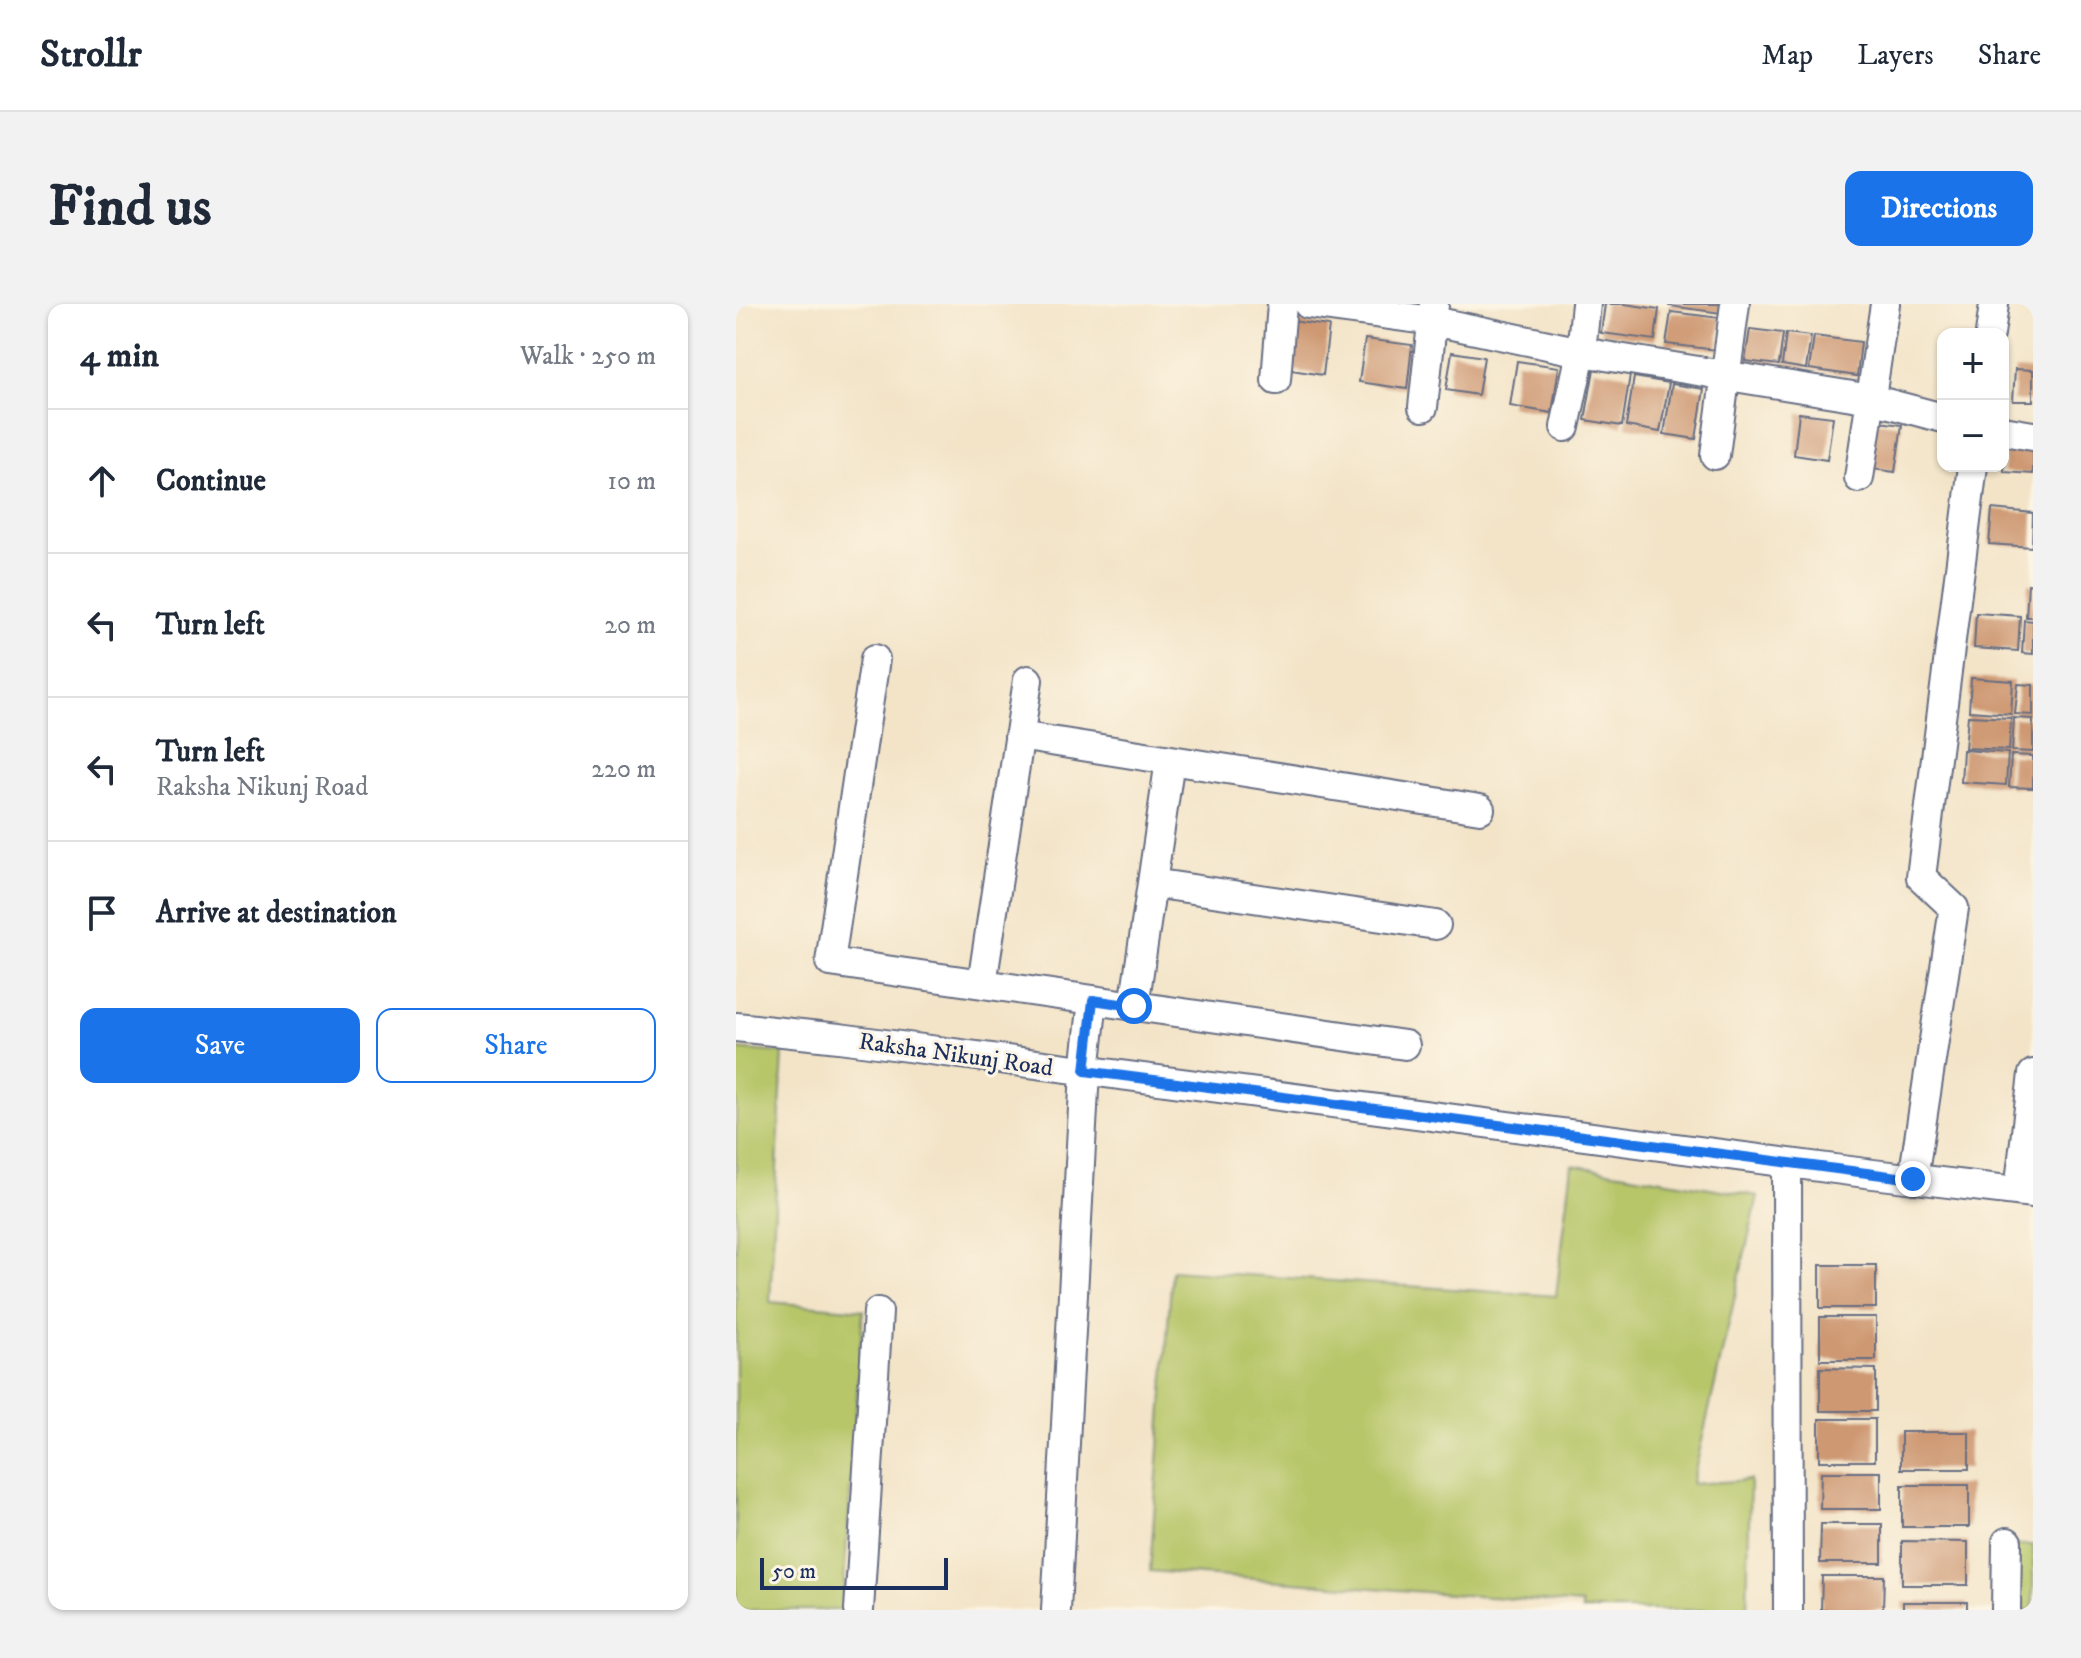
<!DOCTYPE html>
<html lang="en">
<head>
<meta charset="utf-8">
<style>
	body { margin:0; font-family:"IM FELL DW Pica",serif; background:#f2f2f3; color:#1f2937 }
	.controls { position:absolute; right:24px; top:24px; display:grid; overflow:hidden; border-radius:16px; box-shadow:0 2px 6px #0004 }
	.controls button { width:72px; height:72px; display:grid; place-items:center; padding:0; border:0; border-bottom:2px solid #e0e1e3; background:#fff; color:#1f2937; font:40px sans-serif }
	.scale { position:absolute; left:24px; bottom:20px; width:188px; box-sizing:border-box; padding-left:8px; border:4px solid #1b2f5e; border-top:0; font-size:22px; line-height:28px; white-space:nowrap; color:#1b2f5e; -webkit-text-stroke:6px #fcf5e5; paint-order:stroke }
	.stop { position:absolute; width:24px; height:24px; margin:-18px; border:6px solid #1a73e8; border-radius:50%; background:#fff }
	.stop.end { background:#1a73e8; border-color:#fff; box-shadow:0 2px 8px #0008 }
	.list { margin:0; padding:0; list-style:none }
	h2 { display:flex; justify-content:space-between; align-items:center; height:104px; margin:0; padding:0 32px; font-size:34px }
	h2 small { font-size:26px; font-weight:400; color:#747a83 }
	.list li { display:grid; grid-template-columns:52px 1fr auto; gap:24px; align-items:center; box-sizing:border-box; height:144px; padding:0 32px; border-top:2px solid #e0e1e3 }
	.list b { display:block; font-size:30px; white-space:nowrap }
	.list p { margin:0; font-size:26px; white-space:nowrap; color:#747a83 }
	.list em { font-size:26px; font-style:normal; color:#747a83 }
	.actions { display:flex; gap:16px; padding:24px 32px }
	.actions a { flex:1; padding:18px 0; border:2px solid #1a73e8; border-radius:16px; text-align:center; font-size:28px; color:#1a73e8 }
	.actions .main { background:#1a73e8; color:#fff }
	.icon { flex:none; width:44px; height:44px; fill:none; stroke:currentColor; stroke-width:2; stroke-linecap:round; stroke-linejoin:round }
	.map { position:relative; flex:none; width:1297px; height:1306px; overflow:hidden; border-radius:16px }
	header { display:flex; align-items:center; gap:48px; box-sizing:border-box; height:112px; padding:0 40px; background:#fff; border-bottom:2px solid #e0e1e3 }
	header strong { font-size:38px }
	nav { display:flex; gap:44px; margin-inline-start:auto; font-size:28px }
	.intro { display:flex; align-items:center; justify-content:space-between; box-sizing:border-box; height:192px; padding:0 48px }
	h1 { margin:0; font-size:56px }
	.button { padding:20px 36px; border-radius:16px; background:#1a73e8; color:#fff; font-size:28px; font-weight:700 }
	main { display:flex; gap:48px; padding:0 48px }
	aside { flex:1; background:#fff; border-radius:16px; box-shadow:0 2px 6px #0004 }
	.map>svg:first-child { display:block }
	.green { fill:#b7c669; stroke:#697a64; stroke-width:2 }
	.building { fill:#ce9872 }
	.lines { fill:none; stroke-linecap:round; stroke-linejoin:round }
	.minor-casing { stroke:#676e83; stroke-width:32 }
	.minor { stroke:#fff; stroke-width:28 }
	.route { stroke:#1a73e8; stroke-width:10 }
	.labels { text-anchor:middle; stroke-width:6; stroke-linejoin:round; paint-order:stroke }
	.street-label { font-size:24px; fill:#1b2f5e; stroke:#fcf5e5 }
</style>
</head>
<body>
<header>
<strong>Strollr</strong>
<nav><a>Map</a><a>Layers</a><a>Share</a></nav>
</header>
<div class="intro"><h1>Find us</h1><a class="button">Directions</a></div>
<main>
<aside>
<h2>4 min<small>Walk · 250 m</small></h2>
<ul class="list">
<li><svg class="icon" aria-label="ahead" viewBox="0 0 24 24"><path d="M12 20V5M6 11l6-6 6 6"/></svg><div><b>Continue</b></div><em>10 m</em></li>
<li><svg class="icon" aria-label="left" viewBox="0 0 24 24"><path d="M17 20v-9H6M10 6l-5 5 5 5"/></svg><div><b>Turn left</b></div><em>20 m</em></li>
<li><svg class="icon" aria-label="left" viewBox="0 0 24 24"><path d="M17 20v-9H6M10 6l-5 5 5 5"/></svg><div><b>Turn left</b><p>Raksha Nikunj Road</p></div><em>220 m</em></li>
<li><svg class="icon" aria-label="arrive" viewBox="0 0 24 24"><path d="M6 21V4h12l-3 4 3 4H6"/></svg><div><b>Arrive at destination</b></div></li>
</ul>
<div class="actions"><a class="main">Save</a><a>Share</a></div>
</aside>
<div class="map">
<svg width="1297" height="1306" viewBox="0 0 1297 1306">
	<rect width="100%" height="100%" fill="#fcf5e5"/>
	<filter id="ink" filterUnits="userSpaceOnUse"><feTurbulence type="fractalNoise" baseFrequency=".0125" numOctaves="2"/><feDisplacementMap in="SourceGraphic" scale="16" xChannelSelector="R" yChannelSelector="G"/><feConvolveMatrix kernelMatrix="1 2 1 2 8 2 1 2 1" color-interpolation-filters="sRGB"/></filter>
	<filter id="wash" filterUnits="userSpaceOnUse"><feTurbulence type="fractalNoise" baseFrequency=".006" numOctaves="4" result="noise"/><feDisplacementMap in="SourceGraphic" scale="32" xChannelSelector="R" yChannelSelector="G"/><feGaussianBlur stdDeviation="1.8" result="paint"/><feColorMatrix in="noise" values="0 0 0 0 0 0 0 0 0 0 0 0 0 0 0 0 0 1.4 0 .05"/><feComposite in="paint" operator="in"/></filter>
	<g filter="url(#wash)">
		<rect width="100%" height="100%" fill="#f3e4c8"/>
		<path class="green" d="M0,745L47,749L34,998L127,1006L106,1306H0Z
			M836,861L1022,892L956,1180L1014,1176L1011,1306H846V1300L414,1267L436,966L820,992Z
			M1276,1241H1297V1306H1276Z"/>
		<g id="blocks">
			<path class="building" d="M869,0H889L923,5L919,36L865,29Z
				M933,0H987L985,9L933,2Z
				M935,8L985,14L981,46L930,40Z
				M555,17L593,22L587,71L549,65Z
				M1014,25L1047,29L1043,61L1009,57Z
				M1050,29L1075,32L1070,65L1046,61Z
				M1078,32L1125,38L1121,72L1073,65Z
				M629,35L676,41L671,85L623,78Z
				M716,48L748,53L742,91L710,86Z
				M781,57L823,63L816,109L774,102Z
				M858,65L894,71L886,122L849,116Z
				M1279,65L1297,66V97H1277Z
				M898,73L933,79L924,128L890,122Z
				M936,80L968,85L960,135L928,130Z
				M1063,109L1097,113L1091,156L1058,151Z
				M1136,117L1166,121L1159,168L1130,164Z
				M1270,137L1297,139V170L1268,168Z
				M1256,205L1297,209L1296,243L1253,240Z
				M1292,280L1297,281V313H1290Z
				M1240,309L1284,312L1282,347L1238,344Z
				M1288,316L1297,317V350L1286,349Z
				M1235,374L1277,377L1275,410L1233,407Z
				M1282,380L1297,381V411L1279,410Z
				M1232,412L1275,414L1273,446L1229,444Z
				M1278,414L1297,415V448L1276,447Z
				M1227,446L1272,449L1270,481L1225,478Z
				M1275,451L1297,452V484L1273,483Z
				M1084,961H1140V1004H1084Z
				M1084,1013H1140V1056H1084Z
				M1084,1064L1140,1065V1107H1084Z
				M1083,1115H1139V1157H1083Z
				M1165,1128H1233V1165H1165Z
				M1085,1168H1145V1205H1084Z
				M1166,1181H1233V1223H1166Z
				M1085,1220H1146V1259H1084Z
				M1166,1237L1232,1238V1281H1166Z
				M1086,1272H1148L1147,1306H1085Z
				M1167,1298H1231V1306H1167Z"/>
		</g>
	</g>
	<g filter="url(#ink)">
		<use href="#blocks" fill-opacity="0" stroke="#676e83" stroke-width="2"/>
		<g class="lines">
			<g class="minor-casing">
				<path id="minor" d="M572,0L697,17L845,48L1135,95L1207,114
					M1254,30L1258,0
					M540,76L546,0
					M687,103L698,1
					M829,123L845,48L850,0
					M1267,127L1297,132
					M979,151L999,0
					M1123,174L1149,0
					M139,355L94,658L669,741
					M283,432L744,505
					M416,579L700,621
					M246,680L292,376
					M398,702L434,456
					M0,723L103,734L1137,870L1297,889
					M1051,859L1052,1306
					M1177,875L1218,604L1185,573L1237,162
					M1283,887L1297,770
					M123,1306L142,1008
					M320,1306L349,767L357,696
					M1270,1306L1271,1238"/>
			</g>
			<use href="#minor" class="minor"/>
		</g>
	</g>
	<g class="lines" filter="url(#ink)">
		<path class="route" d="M398,702L357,696L349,767L1177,875"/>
	</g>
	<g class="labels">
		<g class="street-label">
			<text transform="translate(220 750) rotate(8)" y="8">Raksha Nikunj Road</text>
		</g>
	</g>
</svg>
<div class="controls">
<button>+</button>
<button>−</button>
</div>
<div class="scale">50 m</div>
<div class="stop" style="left:398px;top:702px"></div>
<div class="stop end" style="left:1177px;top:875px"></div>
</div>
</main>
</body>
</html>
